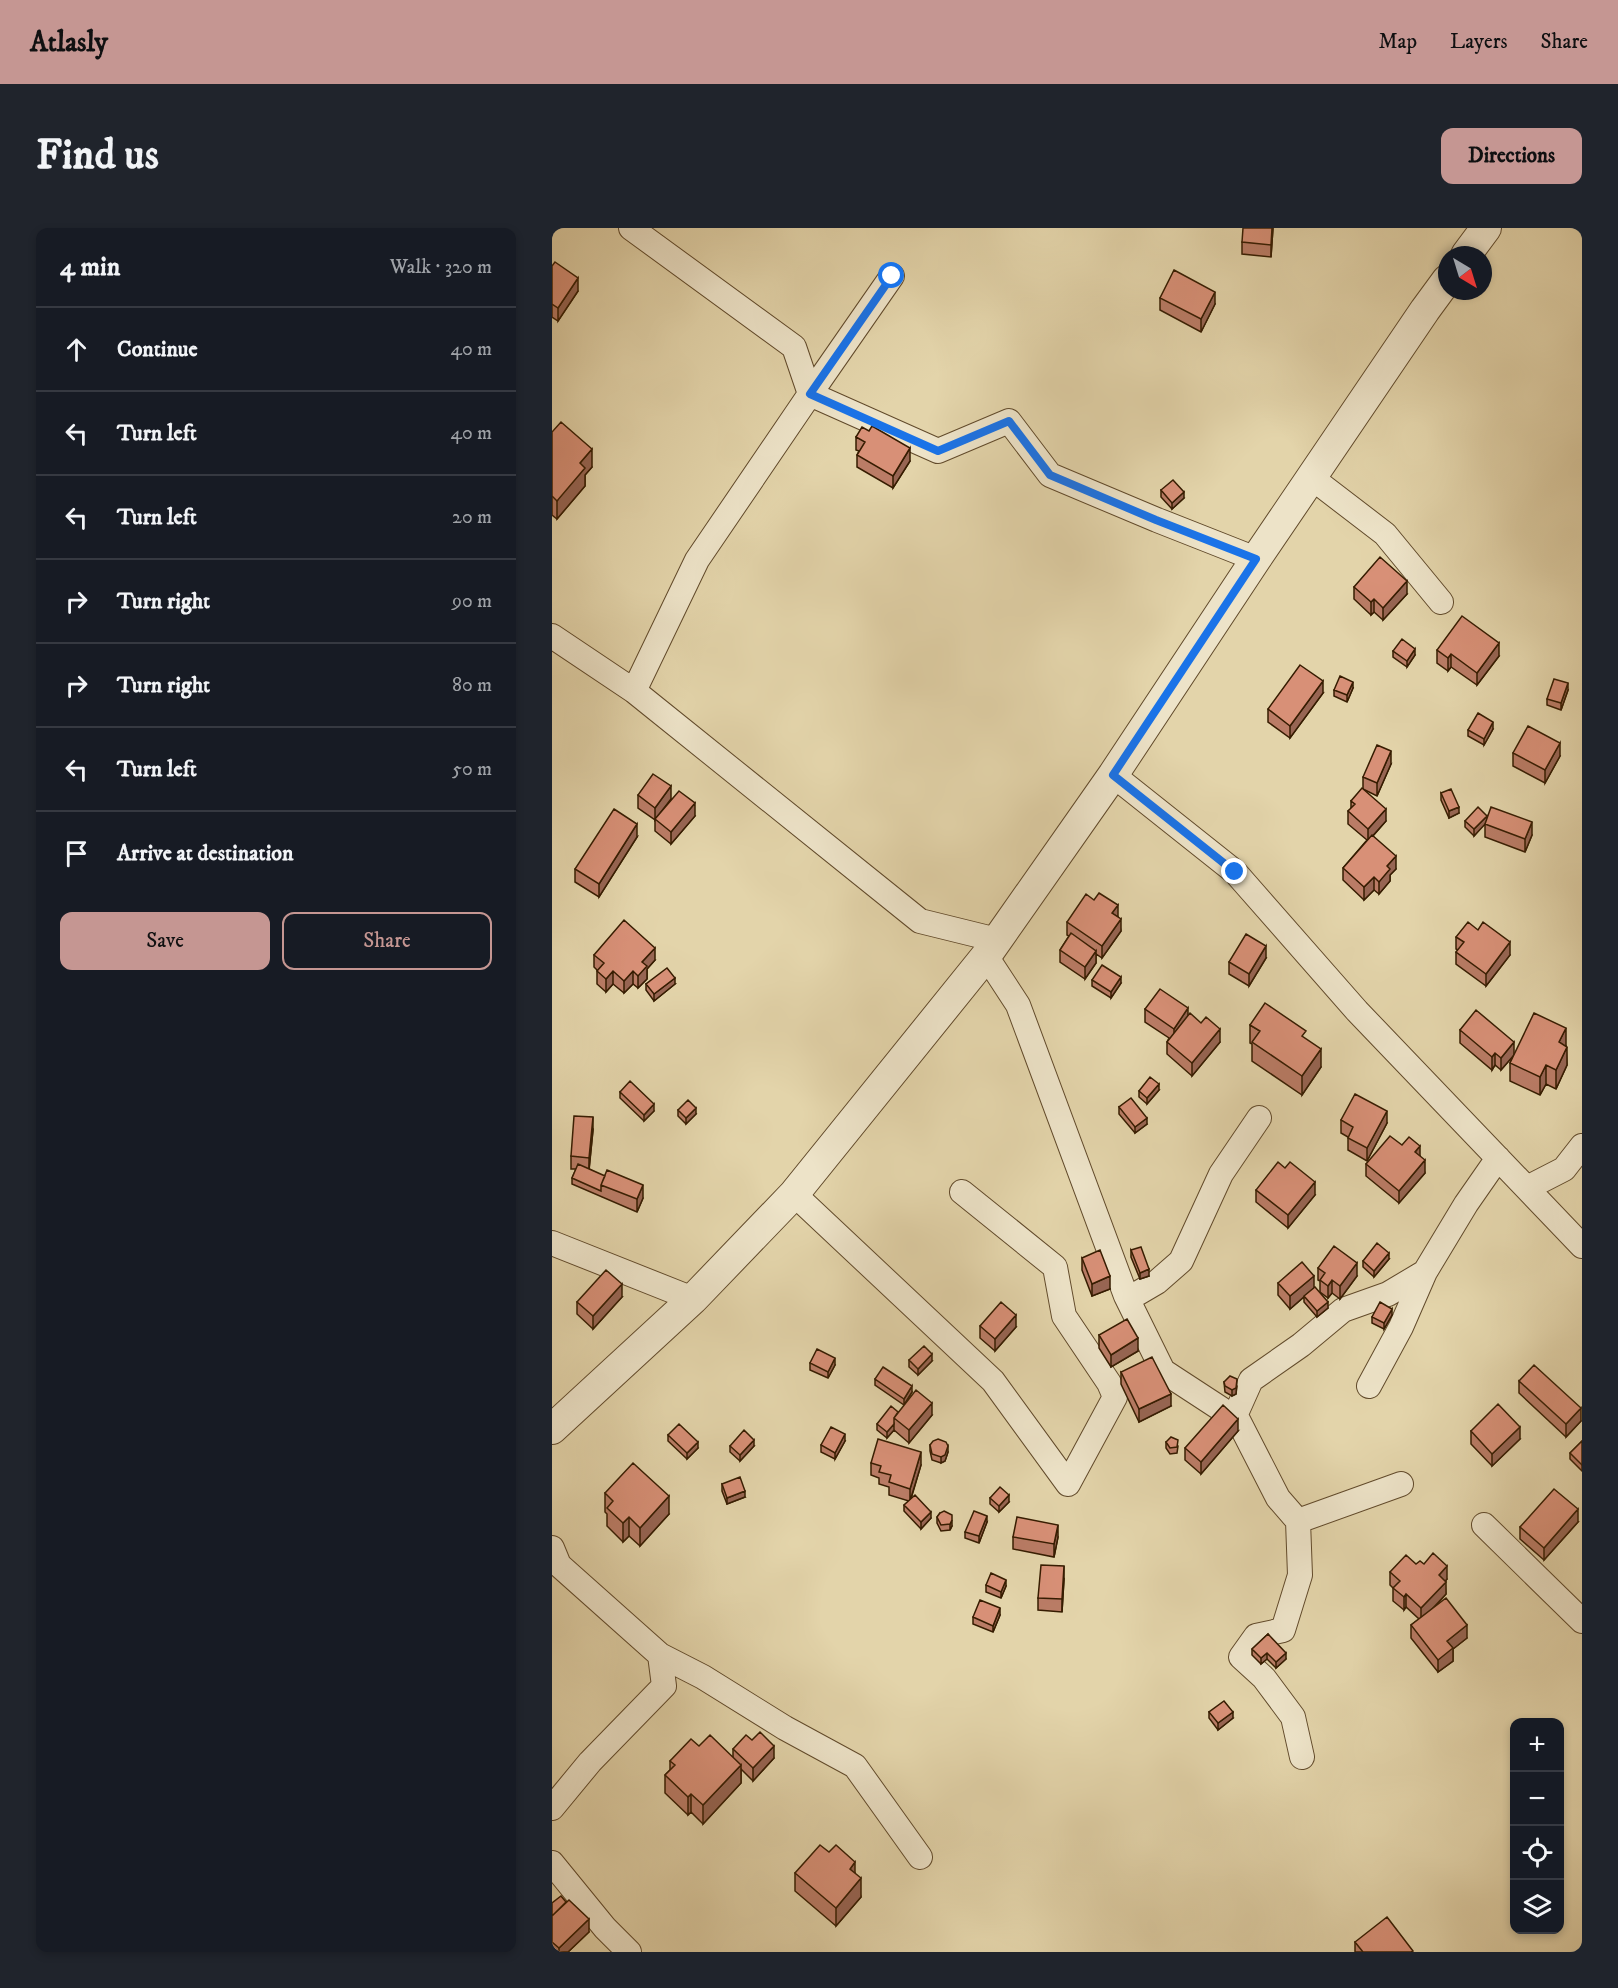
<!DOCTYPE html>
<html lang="en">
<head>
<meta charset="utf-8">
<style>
	body { margin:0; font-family:"IM FELL DW Pica",serif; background:#20242c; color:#f1f3f6 }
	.controls { position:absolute; right:18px; bottom:18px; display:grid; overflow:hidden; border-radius:12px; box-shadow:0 3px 9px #0003 }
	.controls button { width:54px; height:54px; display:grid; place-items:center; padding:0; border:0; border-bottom:2px solid #363941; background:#171b24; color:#f1f3f6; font:30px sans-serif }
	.compass { position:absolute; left:886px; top:18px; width:54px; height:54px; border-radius:50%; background:#171b24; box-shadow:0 3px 9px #0003; rotate:142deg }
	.stop { position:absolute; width:18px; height:18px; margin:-14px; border:4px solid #1a73e8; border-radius:50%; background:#fff }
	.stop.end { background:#1a73e8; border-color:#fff; box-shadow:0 2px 6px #0008 }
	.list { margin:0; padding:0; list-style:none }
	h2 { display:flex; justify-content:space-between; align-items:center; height:78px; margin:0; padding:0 24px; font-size:26px }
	h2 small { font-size:20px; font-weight:400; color:#9ea1a6 }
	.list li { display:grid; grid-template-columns:39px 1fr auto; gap:18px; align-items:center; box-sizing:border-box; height:84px; padding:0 24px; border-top:2px solid #363941 }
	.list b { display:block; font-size:22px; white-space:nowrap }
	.list em { font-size:20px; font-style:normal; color:#9ea1a6 }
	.actions { display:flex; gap:12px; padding:18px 24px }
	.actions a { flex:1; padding:14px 0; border:2px solid #c59692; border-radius:12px; text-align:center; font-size:21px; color:#c59692 }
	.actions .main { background:#c59692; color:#111 }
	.icon { flex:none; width:33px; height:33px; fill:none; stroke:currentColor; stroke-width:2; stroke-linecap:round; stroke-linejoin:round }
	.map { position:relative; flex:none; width:1030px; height:1724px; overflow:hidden; border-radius:12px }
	header { display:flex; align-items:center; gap:36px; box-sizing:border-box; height:84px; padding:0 30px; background:#c59692; color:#111 }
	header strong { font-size:28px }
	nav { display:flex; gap:33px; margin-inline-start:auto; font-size:21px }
	.intro { display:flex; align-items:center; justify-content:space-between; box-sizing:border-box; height:144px; padding:0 36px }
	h1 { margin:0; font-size:42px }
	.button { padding:15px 27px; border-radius:12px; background:#c59692; color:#111; font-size:21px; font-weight:700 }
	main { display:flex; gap:36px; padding:0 36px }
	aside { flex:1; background:#171b24; border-radius:12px; box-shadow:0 3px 9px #0003 }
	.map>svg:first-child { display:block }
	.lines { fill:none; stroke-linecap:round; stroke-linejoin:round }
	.minor-casing { stroke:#614a2b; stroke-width:26 }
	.tertiary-casing { stroke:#614a2b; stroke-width:32 }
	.minor { stroke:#ede3c8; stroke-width:24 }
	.tertiary { stroke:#ede3c8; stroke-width:30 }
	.wall { fill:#ba7c66; stroke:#361c01; stroke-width:1.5 }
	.shaded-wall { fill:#976553; stroke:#361c01; stroke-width:1.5 }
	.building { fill:#d89077; stroke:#361c01; stroke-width:1.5 }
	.route { stroke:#1a73e8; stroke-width:8 }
</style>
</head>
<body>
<header>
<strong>Atlasly</strong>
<nav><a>Map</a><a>Layers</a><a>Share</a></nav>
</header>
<div class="intro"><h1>Find us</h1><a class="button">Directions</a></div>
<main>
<aside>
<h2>4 min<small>Walk · 320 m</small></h2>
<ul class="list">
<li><svg class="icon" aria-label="ahead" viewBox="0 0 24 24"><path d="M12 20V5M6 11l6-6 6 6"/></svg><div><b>Continue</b></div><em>40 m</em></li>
<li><svg class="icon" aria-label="left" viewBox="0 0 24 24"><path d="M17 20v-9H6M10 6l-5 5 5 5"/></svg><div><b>Turn left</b></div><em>40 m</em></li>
<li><svg class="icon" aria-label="left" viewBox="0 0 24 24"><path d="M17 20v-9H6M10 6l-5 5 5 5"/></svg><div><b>Turn left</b></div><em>20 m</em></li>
<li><svg class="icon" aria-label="right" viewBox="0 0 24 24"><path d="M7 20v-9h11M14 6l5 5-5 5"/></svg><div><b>Turn right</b></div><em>90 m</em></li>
<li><svg class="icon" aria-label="right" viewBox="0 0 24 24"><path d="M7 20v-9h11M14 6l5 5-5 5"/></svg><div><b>Turn right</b></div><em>80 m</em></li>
<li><svg class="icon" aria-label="left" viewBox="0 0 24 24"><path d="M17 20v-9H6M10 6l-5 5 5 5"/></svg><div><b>Turn left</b></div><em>50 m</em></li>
<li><svg class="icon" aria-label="arrive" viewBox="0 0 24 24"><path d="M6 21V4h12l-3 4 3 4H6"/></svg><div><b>Arrive at destination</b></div></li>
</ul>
<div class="actions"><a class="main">Save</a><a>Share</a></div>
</aside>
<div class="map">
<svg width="1030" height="1724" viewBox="0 0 1030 1724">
	<rect width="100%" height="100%" fill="#e3d4aa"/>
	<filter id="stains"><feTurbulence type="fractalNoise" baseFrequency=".00333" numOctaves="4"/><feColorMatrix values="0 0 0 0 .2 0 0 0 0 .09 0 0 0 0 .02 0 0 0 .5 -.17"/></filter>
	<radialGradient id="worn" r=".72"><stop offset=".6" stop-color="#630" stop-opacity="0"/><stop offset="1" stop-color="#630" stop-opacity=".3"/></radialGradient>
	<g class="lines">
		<g class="minor-casing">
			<path id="minor" d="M79,0L242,119L258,166L145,332L82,463
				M340,48L258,166L386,223L457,193L498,247L605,292L704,331
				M760,250L833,306L889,374
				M0,408L82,463L368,693L445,712
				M561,547L683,644L805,783L1030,1018
				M434,728L466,777L574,1068L611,1143L686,1192L726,1270L746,1293L849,1256
				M975,960L1012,941L1030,918
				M242,966L441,1153L516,1256L563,1169L557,1155L512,1088L503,1039L410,964
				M0,1015L141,1071
				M576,1071L605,1054L629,1033L669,946L707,890
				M817,1158L849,1099L873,1044L914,976L946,930
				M682,1190L699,1152L749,1117L791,1082L836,1066L873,1044
				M746,1293L748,1347L731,1402L704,1408L689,1429L712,1450L741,1489L750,1529
				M932,1297L1030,1393
				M0,1320L7,1337L108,1427L112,1458L38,1534L0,1580
				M108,1427L151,1449L233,1500L303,1538L368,1629
				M0,1635L53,1700L77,1724"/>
		</g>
		<g class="tertiary-casing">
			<path id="tertiary" d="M914,27L934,0
				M0,1201L141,1071L242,966L434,728L561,547L704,331L873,82L895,52"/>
		</g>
		<use href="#minor" class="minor"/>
		<use href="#tertiary" class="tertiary"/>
	</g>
	<path class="wall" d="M721,0L719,29L690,26V14Z
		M0,38L26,63L6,93L0,89Z
		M608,70L663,76L649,104L608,82Z
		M0,204L40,239L33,247V258L5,291L0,287Z
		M304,209L358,233L341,260L305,239V227L307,223L304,222Z
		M609,262L632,270L620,281L609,269Z
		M802,359L855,366L831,392L822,384L819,387L802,371Z
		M885,422L947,428L925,457L899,439L896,443L885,435Z
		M841,423L863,427L855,439L841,429Z
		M801,460L795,474L782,468V462Z
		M1016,462L1009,482L995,477V471Z
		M771,465L738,510L716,494V481Z
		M941,501L932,517L916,508V502Z
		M961,525L1008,528L993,555L961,538Z
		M839,536L825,568L811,561V549Z
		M889,565L907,585L897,590L889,572Z
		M86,567L119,571L112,580L143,588L119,616L103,603V592L86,580Z
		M799,573L834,593L821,608L844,641L838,647V653L827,666L822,662L812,672L791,652V640L815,612L796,596V583L799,581Z
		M935,591L980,607L973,624L933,609V595L922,608L913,599V593Z
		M85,609L47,669L23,654V641Z
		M566,689L569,703L550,730L544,726V735L533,751L508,734V722L517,708L515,707V694Z
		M926,702L958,727L934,758L904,736V724L906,722L904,721V709Z
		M42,727L103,732L95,741V751L86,760L81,756L72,765L61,756L54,764L45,756V742L42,739Z
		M714,730L697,758L677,746V734Z
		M540,752L569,755L559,770L540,758Z
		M94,756H123L102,773L94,762Z
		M593,781L636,788L668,814L640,848L615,826V814L617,810L593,794Z
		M698,797L769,839L750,867L700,833V816L698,815Z
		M908,802L962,826L1014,818L1015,837L1004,861L994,856L988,867L958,853V835L962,827L949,842L943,837L940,842L908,815Z
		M607,862L595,876L587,869V863Z
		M68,864L102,883L92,893L68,870Z
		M567,879L595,896L583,905L567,886Z
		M126,882L144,886L134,896L126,888Z
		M789,892L835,895L815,933L796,922V909L789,905Z
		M41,902L37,941L91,970L85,984L20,956V950L24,941H19V928Z
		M850,917L868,928L873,945L847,975L814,948V936Z
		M704,962L763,967L736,1000L704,974Z
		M579,1022L597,1048L588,1051L579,1029Z
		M530,1030L558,1061L540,1068L530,1042Z
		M837,1031L822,1049L811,1039V1033Z
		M766,1040L805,1048L788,1071L780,1065L776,1070L768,1064V1053L766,1052Z
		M726,1055L762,1059L776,1080L765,1089L752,1074V1069L738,1081L726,1067Z
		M70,1069L41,1101L25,1086V1074Z
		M840,1087L832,1101L820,1095V1089Z
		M428,1098L464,1099L443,1123L428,1110Z
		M547,1107L586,1123L559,1139L547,1120Z
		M357,1132L380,1133L366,1147L357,1139Z
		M258,1135L283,1137L276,1150L258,1142Z
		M569,1144L619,1178L587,1194L569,1156Z
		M323,1151L360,1164L352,1177L323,1157Z
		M967,1153L1029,1193L1014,1209L967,1165Z
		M672,1154L685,1158L684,1166L680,1168L673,1164Z
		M346,1184L380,1187L357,1215L342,1202L335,1210L325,1202V1196Z
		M686,1203L649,1246L633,1232V1220Z
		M919,1203L968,1211L940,1238L919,1216Z
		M116,1207L146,1220L135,1231L116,1213Z
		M293,1213L283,1231L269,1224V1217Z
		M1030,1213V1243L1018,1231V1225Z
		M614,1214L626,1218L625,1225L618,1226L614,1220Z
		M378,1217L396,1224L393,1233L389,1235L380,1232L378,1223Z
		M178,1218H202L188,1233L178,1224Z
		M319,1235L369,1237L359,1271L379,1290L369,1301L352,1283V1277L357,1273L337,1267V1259L327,1256V1250L319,1247Z
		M170,1256L193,1269L175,1276L170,1263Z
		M53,1265L117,1286L88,1318L77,1308L71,1314L55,1298V1286L53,1284Z
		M438,1270L457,1274L447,1284L438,1276Z
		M388,1285L400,1298L398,1302L389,1303L385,1295V1289Z
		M435,1294L427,1315L413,1310V1304Z
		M1026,1294L992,1332L968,1311V1299Z
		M461,1309H506L502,1329L461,1321Z
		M864,1336H872L895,1351L893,1353L894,1366L881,1381L915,1410L901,1421V1433L886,1444L859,1410V1397L867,1391L854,1379L852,1382L841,1373V1360L838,1357V1344Z
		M512,1351L510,1384L486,1382V1370Z
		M434,1357L454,1358L449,1370L434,1364Z
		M448,1387L441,1404L421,1396V1389Z
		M716,1406L734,1431L724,1440L715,1431L709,1436L700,1427V1421Z
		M657,1484L681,1490L666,1502L657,1490Z
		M200,1512L222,1530L201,1553L189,1541V1555L151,1596L139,1584L136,1587L113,1565V1547L118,1542V1533L147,1518L181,1529V1521Z
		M243,1645H303L309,1669L284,1698L243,1663Z
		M14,1674L37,1704L16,1724H0V1675Z
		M803,1714L861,1724H803Z"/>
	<path class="shaded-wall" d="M720,0H721L719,29V17Z
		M26,50V63L6,93V80Z
		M663,64V76L649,104V91Z
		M358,220V233L341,260V248Z
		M40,221V239L33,247V258L5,291V273L28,235Z
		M632,264V270L620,281V275Z
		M855,353V366L831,392V380Z
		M822,371V384L819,387V374Z
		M947,415V428L925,457V445Z
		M863,421V427L855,439V433Z
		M899,426V439L896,443V430Z
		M771,453V465L738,510V498Z
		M801,454V460L795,474V467Z
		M1016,455V462L1009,482V475Z
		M941,494V501L932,517V511Z
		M1008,515V528L993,555V542Z
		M839,523V536L825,568V555Z
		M119,558V571L103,592V580Z
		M143,575V588L119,616V604Z
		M907,579V585L897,590V583Z
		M834,581V593L816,613V601Z
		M935,588V594L922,608V601Z
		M980,594V607L973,624V611Z
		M85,596V609L47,669V656Z
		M844,628V641L838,647V653L827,666V654L835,638Z
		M822,649V662L812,672V659Z
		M566,677V689L560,685Z
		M569,691V703L550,730V718Z
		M958,714V727L934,758V746Z
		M714,718V730L697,758V746Z
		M103,720V732L95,741V751L86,760V748L90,734Z
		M544,723V735L533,751V739Z
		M61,743V756L54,764V751Z
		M81,743V756L72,765V753Z
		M569,749V755L559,770V764Z
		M123,750V756L102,773V766Z
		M636,780V793L622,813V801Z
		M1014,800V819L1007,814Z
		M668,801V814L640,848V835Z
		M962,814V827L949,842V830Z
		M1015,819V837L1004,861V842Z
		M769,821V839L750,867V848Z
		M943,825V837L940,842V829Z
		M994,837V856L988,867V849Z
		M607,856V862L595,876V870Z
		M102,876V883L92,893V887Z
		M144,880V886L134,896V890Z
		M835,883V895L815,933V920Z
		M41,889V902L37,943V930Z
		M595,890V896L583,905V899Z
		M868,918V931L863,924Z
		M873,932V945L847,975V963Z
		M763,954V967L736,1000V987Z
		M91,957V970L85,984V971Z
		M837,1025V1031L822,1049V1043Z
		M805,1035V1048L788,1071V1058Z
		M597,1041V1048L588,1051V1045Z
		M558,1048V1061L540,1068V1056Z
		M762,1048V1060L738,1081V1068Z
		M780,1052V1065L776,1070V1058Z
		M70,1056V1069L41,1101V1088Z
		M776,1074V1080L765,1089V1083Z
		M840,1081V1087L832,1101V1095Z
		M464,1087V1099L443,1123V1111Z
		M586,1110V1123L559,1139V1127Z
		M380,1126V1133L366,1147V1141Z
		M283,1130V1137L276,1150V1144Z
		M685,1151L684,1166L680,1168V1162Z
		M360,1158V1164L352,1177V1171Z
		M619,1166V1178L587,1194V1181Z
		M380,1175V1187L357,1215V1202Z
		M1029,1180V1193L1014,1209V1196Z
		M686,1191V1203L649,1246V1234Z
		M342,1196V1202L335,1210V1204Z
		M968,1199V1211L940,1238V1226Z
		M293,1206V1213L283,1231V1225Z
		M202,1212V1218L188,1233V1227Z
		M146,1214V1220L135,1231V1225Z
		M396,1218V1224L393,1233L389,1235V1229Z
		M369,1224V1237L358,1273V1261Z
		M193,1263V1269L175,1276V1270Z
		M457,1267V1274L447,1284V1278Z
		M117,1268V1286L88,1318V1300Z
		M1026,1281V1294L992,1332V1320Z
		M379,1284V1290L369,1301V1294Z
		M435,1288V1294L427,1315V1308Z
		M77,1289V1308L71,1314V1295Z
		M400,1292V1298L398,1302V1296Z
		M506,1297V1309L502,1329V1316Z
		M512,1338V1351L510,1384V1371Z
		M895,1338V1351L887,1360V1347Z
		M454,1352V1358L449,1370V1364Z
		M894,1354V1366L869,1393V1380Z
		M854,1366V1379L852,1382V1369Z
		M448,1380V1387L441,1404V1398Z
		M915,1397V1410L901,1421V1433L886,1444V1432L895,1413Z
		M715,1425V1431L709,1436V1430Z
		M734,1425V1431L724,1440V1434Z
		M681,1484V1490L666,1502V1495Z
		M222,1518V1530L201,1553V1540Z
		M189,1537V1555L151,1596V1577Z
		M139,1566V1584L136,1587V1569Z
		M303,1634V1653L298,1641Z
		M309,1650V1669L284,1698V1680Z
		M37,1691V1704L16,1724H7V1720Z"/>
	<path class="building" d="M691,0H720L719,17L690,14Z
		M3,34L26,50L6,80L0,76V38Z
		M622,42L663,64L649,91L608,70Z
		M9,194L40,221L28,235L33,240L5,273L0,268V204Z
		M320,198L358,220L341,248L305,227L313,214L304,209L310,199L317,203Z
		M621,252L632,264L620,275L609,262Z
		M828,329L855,353L831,380L822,371L819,374L802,359Z
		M910,388L947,415L925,445L899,426L896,430L885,422Z
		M850,411L863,421L855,433L841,423Z
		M748,437L771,453L738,498L716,481Z
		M788,448L801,454L795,467L782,462Z
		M1002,451L1016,455L1009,475L995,471Z
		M926,485L941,494L932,511L916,502Z
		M976,498L1008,515L993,542L961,525Z
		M825,517L839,523L825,555L811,549Z
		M101,546L119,558L103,580L86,567Z
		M810,560L834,581L816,601L796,583L803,576L799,573Z
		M899,561L907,579L897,583L889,565Z
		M127,563L143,575L119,604L103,591Z
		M926,579L935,588L922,601L913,593Z
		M939,579L980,594L973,611L933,596Z
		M62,581L85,596L47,656L23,641Z
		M820,607L844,628L835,638L838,641L827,654L822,649L812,659L791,640Z
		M547,665L566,677L560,685L569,691L550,718L515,694L534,666L542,672Z
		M72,692L103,720L90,734L95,738L86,748L81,743L72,753L61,743L54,751L45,743L52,735L42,727Z
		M916,694L926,702L931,694L958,714L934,746L904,724L912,714L904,709Z
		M519,705L544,723L533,739L508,722Z
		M694,706L714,718L697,746L677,734Z
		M550,737L569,749L559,764L540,752Z
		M115,740L123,750L102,766L94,756Z
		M608,761L636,780L622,801L593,781Z
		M713,775L754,803L750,808L769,821L750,848L700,814L708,803L698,797Z
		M924,782L962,814L949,830L943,825L940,829L908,802Z
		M638,785L649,795L654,789L668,801L640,835L615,814Z
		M982,785L1014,800L1007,814L1015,819L1004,842L994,837L988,849L958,835Z
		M598,849L607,856L595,870L587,863Z
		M78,853L102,876L92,887L68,864Z
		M803,866L835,883L815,920L796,910L801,899L789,892Z
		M579,870L595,890L583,899L567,879Z
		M136,872L144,880L134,890L126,882Z
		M22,888L41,889L37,930L19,928Z
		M838,908L850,917L857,909L868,918L863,924L873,932L847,963L814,936Z
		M726,934L733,940L738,934L763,954L736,987L704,962Z
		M26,936L53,948L49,957V963L20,950Z
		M55,942L91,957L85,971L49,957Z
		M825,1015L837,1025L822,1043L811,1033Z
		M782,1018L805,1035L788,1058L780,1052L776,1058L768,1052L773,1045L766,1040Z
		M589,1019L597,1041L588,1045L579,1022Z
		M548,1022L558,1048L540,1056L530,1030Z
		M750,1034L762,1048L738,1068L726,1055Z
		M54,1042L70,1056L41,1088L25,1074Z
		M763,1059L776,1074L765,1083L752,1068Z
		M449,1074L464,1087L443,1111L428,1098Z
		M828,1074L840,1081L832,1095L820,1089Z
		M575,1091L586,1110L559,1127L547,1107Z
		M372,1118L380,1126L366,1141L357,1132Z
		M265,1121L283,1130L276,1144L258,1135Z
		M600,1129L619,1166L587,1181L569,1144Z
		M982,1137L1029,1180L1014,1196L967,1153Z
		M331,1139L360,1158L352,1171L323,1151Z
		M678,1148L685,1151L684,1160L680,1162L673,1158L672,1154Z
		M364,1162L380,1175L357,1202L342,1190Z
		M946,1176L968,1199L940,1226L919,1203Z
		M671,1177L686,1191L649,1234L633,1220Z
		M339,1178L346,1184L342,1190V1196L335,1204L325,1196Z
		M127,1196L146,1214L135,1225L116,1207Z
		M279,1199L293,1206L283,1225L269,1217Z
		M192,1202L202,1212L188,1227L178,1218Z
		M619,1209L626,1212L625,1219L618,1220L614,1214Z
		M326,1211L369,1224L358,1261L337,1254L339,1247L327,1244L329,1238L319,1235Z
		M386,1211L394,1214L396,1218L393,1227L389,1229L380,1226L378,1217L381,1213Z
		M1030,1213V1237L1018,1225Z
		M81,1235L117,1268L88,1300L77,1289L71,1295L55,1280L61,1273L53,1265Z
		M188,1249L193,1263L175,1270L170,1256Z
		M448,1259L457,1267L447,1278L438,1270Z
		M1002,1261L1026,1281L992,1320L968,1299Z
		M363,1267L379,1284L369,1294L352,1277Z
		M392,1283L400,1287V1292L398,1296L389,1297L385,1289L388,1285Z
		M422,1283L435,1288L427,1308L413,1304Z
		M465,1289L506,1297L502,1316L461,1309Z
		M881,1325L895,1338L887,1347L894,1354L869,1380L854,1366L852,1369L841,1360L848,1353L838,1344L854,1327L864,1336L868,1333L872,1336Z
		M489,1337L512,1338L510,1371L486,1370Z
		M439,1345L454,1352L449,1364L434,1357Z
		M894,1370L915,1397L895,1413L901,1420L886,1432L859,1397Z
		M428,1372L448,1380L441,1398L421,1389Z
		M716,1406L734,1425L724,1434L715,1425L709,1430L700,1421Z
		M672,1473L681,1484L666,1495L657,1484Z
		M208,1504L222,1518L201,1540L181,1521L194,1507L200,1512Z
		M158,1507L189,1537L151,1577L139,1566L136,1569L113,1547L123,1537L118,1533L139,1511L147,1518Z
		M268,1617L277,1624L284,1617L303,1634L298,1641L309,1650L284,1680L243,1645Z
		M9,1668L14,1674L0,1688V1675Z
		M17,1672L37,1691L7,1720L0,1714V1688Z
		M835,1689L861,1723L859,1724H811L803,1714Z"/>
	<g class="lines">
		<path class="route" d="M340,48L258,166L386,223L457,193L498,247L604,292L704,331L561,547L683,644"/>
	</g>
	<rect width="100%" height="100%" filter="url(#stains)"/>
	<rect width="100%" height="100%" fill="url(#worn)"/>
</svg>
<div class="controls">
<button>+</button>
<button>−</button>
<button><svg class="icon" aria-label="locate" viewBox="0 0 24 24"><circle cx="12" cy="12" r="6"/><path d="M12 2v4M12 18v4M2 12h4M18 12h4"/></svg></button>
<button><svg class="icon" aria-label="layers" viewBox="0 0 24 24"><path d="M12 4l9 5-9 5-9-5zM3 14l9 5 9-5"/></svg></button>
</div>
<svg class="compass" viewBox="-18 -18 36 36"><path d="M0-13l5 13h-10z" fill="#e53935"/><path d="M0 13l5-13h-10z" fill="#9ea1a6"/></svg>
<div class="stop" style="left:340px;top:48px"></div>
<div class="stop end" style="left:683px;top:644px"></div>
</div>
</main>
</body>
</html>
